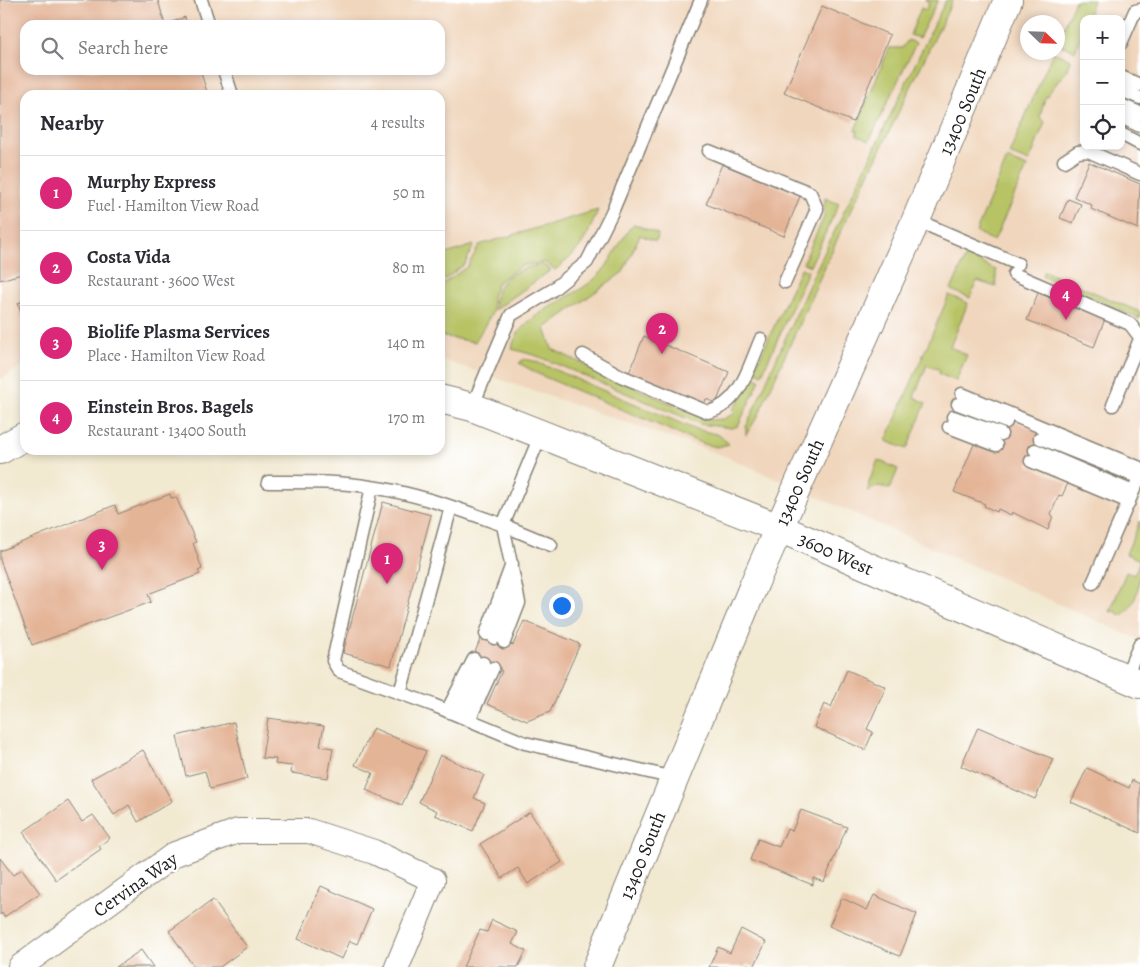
<!DOCTYPE html>
<html lang="en">
<head>
<meta charset="utf-8">
<style>
	body { margin:0; font-family:Alegreya,serif; background:#f2f2f3; color:#2b2b33 }
	.controls { position:absolute; right:15px; top:15px; display:grid; overflow:hidden; border-radius:10px; box-shadow:0 2px 8px #0003 }
	.controls button { width:45px; height:45px; display:grid; place-items:center; padding:0; border:0; border-bottom:1px solid #e1e1e2; background:#fff; color:#2b2b33; font:25px sans-serif }
	.compass { position:absolute; left:1020px; top:15px; width:45px; height:45px; border-radius:50%; background:#fff; box-shadow:0 2px 8px #0003; rotate:113deg }
	.you { position:absolute; left:561px; top:605px; width:18px; height:18px; margin:-12px; border:4px solid #fff; border-radius:50%; background:#1a73e8; box-shadow:0 0 0 8px #1a73e833 }
	.badge { display:grid; place-items:center; width:32px; height:32px; border-radius:50%; background:#db2777; color:#fff; font-size:16px; font-weight:700 }
	.pin { position:absolute; translate:-50% -41px; filter:drop-shadow(0 1px 2px #0008) }
	.pin::after { content:''; position:absolute; top:26px; width:18px; height:15px; background:inherit; clip-path:polygon(0 0,100% 0,50% 100%) }
	.list { margin:0; padding:0; list-style:none }
	h2 { display:flex; justify-content:space-between; align-items:center; height:65px; margin:0; padding:0 20px; font-size:21px }
	h2 small { font-size:16px; font-weight:400; color:#7c7c81 }
	.list li { display:grid; grid-template-columns:32px 1fr auto; gap:15px; align-items:center; box-sizing:border-box; height:75px; padding:0 20px; border-top:1px solid #e1e1e2 }
	.list b { display:block; font-size:19px; white-space:nowrap }
	.list p { margin:0; font-size:16px; white-space:nowrap; color:#7c7c81 }
	.list em { font-size:16px; font-style:normal; color:#7c7c81 }
	.icon { flex:none; width:28px; height:28px; fill:none; stroke:currentColor; stroke-width:2; stroke-linecap:round; stroke-linejoin:round }
	.map { position:relative; flex:none; width:1140px; height:967px; overflow:hidden }
	.search { position:absolute; background:#fff; box-shadow:0 2px 8px #0003; left:20px; top:20px; width:425px; height:55px; display:flex; align-items:center; gap:12px; box-sizing:border-box; padding:0 18px; border-radius:15px; color:#7c7c81; font-size:19px }
	.panel { position:absolute; background:#fff; box-shadow:0 2px 8px #0003; left:20px; top:90px; width:425px; height:365px; border-radius:15px }
	.map>svg:first-child { display:block }
	.built { fill:#f0d6bc; fill-rule:evenodd }
	.green { fill:#b7c365; stroke:#6a7040 }
	.building { fill:#e4b496 }
	.lines { fill:none; stroke-linecap:round; stroke-linejoin:round }
	.lane-casing { stroke:#878276; stroke-width:15 }
	.street-casing { stroke:#878276; stroke-width:26 }
	.secondary-casing { stroke:#878276; stroke-width:30 }
	.lane { stroke:#fff; stroke-width:12 }
	.street { stroke:#fff; stroke-width:24 }
	.secondary { stroke:#fff; stroke-width:28 }
	.labels { text-anchor:middle; stroke-width:4.5; stroke-linejoin:round; paint-order:stroke }
	.street-label { font-size:19px; fill:#1c1c1c; stroke:#fff }
</style>
</head>
<body>
<div class="map">
<svg width="1140" height="967" viewBox="0 0 1140 967">
	<rect width="100%" height="100%" fill="#fff"/>
	<filter id="ink" filterUnits="userSpaceOnUse"><feTurbulence type="fractalNoise" baseFrequency=".02" numOctaves="2"/><feDisplacementMap in="SourceGraphic" scale="10" xChannelSelector="R" yChannelSelector="G"/><feConvolveMatrix kernelMatrix="1 2 1 2 8 2 1 2 1" color-interpolation-filters="sRGB"/></filter>
	<filter id="wash" filterUnits="userSpaceOnUse"><feTurbulence type="fractalNoise" baseFrequency=".0096" numOctaves="4" result="noise"/><feDisplacementMap in="SourceGraphic" scale="20" xChannelSelector="R" yChannelSelector="G"/><feGaussianBlur stdDeviation="1.12" result="paint"/><feColorMatrix in="noise" values="0 0 0 0 0 0 0 0 0 0 0 0 0 0 0 0 0 1.4 0 .05"/><feComposite in="paint" operator="in"/></filter>
	<g filter="url(#wash)">
		<rect width="100%" height="100%" fill="#f2e9d1"/>
		<path class="built" d="M0,0H1140V640L725,456L440,359V95H25V364L0,380ZM1084,19H1121V146H1084ZM1028,22H1058V52H1028ZM25,25H440V70H25Z"/>
		<path class="green" d="M925,0H938L919,38L910,35L921,8L926,10L929,3Z
			M946,0H953L840,233L758,416L746,435V427L813,276Z
			M1075,0H1093L1087,19H1084V27L1075,51L1058,44V42Z
			M908,40L916,43L869,141L856,135L858,131L855,130L889,48H902Z
			M1053,52L1071,59L1066,71L1045,98L1040,117L1045,122L1029,162L1009,154Z
			M1007,159L1027,167L994,241L976,232Z
			M825,198L839,204L810,266L803,263L824,217Z
			M598,210C586,240 581,250 555,270L544,262L521,266L498,282L492,297L493,311L475,342L440,336V286L468,266L479,245Z
			M634,224L658,234L657,240L655,241L640,235L623,272L545,328L552,349L604,374L709,420L724,419L735,413L733,409L741,398L752,376L760,380L738,426L731,428L700,424L537,356L512,349C516,312 582,299 605,268C611,260 629,226 634,224Z
			M474,245L465,264L440,283V256Z
			M966,256L996,270V287L977,281L970,298L951,290Z
			M542,264L551,270L495,310C492,278 516,270 542,264Z
			M801,268L808,271L762,374L754,370Z
			M1044,271L1140,312V319L1042,276Z
			M949,295L968,303L950,347L967,355L956,381L939,374L940,370L927,365L914,397L926,403L907,449L886,441Z
			M524,359L534,361L692,428L719,435L729,444L717,447L703,444L540,375L519,363Z
			M878,460L898,469L890,489L879,486L868,491L869,482Z
			M1140,521V560L1126,554Z
			M1140,561C1140,581 1139,605 1120,616L1116,611L1110,612L1126,572L1134,575Z"/>
		<g id="blocks">
			<path class="building" d="M0,0H158L165,25H25V70H200L208,95H25V273L0,280Z
				M822,6L890,35L853,122L784,93Z
				M185,17L187,25H165Z
				M1089,162L1140,184L1138,229L1091,209L1092,205L1074,197Z
				M722,164L800,196L784,236L706,204Z
				M1068,199L1081,204L1073,223L1060,218Z
				M1038,293L1105,319L1094,347L1027,320Z
				M25,301V323L18,303Z
				M644,336L729,372L716,403L706,399L704,405L629,373Z
				M1007,418L1042,433L1028,466L1068,483L1062,496L1059,495L1051,514L1053,516L1048,530L1012,512L1011,515L998,509L997,512L984,506L985,504L954,492L974,444L994,452Z
				M170,494L171,498L176,497L196,542L193,543L202,569L198,571L200,574L148,594L151,602L32,645L0,560V551L115,505L118,514Z
				M383,502L431,515L391,666L343,653Z
				M524,621L580,644L550,712L527,721L487,704L502,671L472,659L483,633L513,645Z
				M847,670L886,687L867,729L873,732L865,750L814,727L824,704L831,707Z
				M268,718L324,726L320,746L333,748L328,778L291,773L292,766L275,764L276,759L262,758Z
				M234,722L247,779L210,789L205,771L186,776L177,736Z
				M978,727L1053,759L1035,799L961,766Z
				M373,728L426,751L402,805L366,790L373,773L355,765Z
				M143,750L172,801L138,822L129,805L114,815L91,779Z
				M440,755L484,775L474,798L485,803L473,831L435,815L437,811L419,802Z
				M1087,768L1129,788L1132,780L1140,784V833L1071,802Z
				M68,801L82,822L93,815L110,838L99,846L101,849L56,880L23,832Z
				M801,810L847,827L824,882L813,878V885L750,860L758,839L779,847L787,829L792,831Z
				M530,812L562,862L528,884L518,868L502,878L480,844Z
				M0,858L13,875L22,869L40,893L4,917L2,913L0,915Z
				M321,886L372,909L357,944L350,941L342,959L298,939Z
				M874,895L917,914L900,956L829,926L842,898L867,910Z
				M213,900L247,947L220,967H194L169,931Z
				M492,920L518,932L512,944L526,951L518,967H463L480,930L487,932Z
				M741,929L766,942L754,967L747,964L745,967H709L718,947L730,953Z
				M141,950L153,967H116Z"/>
		</g>
	</g>
	<g filter="url(#ink)">
		<use href="#blocks" fill-opacity="0" stroke="#878276" stroke-width="1"/>
		<g class="lines">
			<g class="lane-casing">
				<path id="lane" d="M201,0L209,25
					M1121,43L1135,11L1140,10
					M224,70L232,95
					M1121,77L1140,85
					M1121,90L1140,98
					M1121,105L1140,113
					M1121,117L1140,126
					M1121,134L1140,144
					M709,151L810,193L817,209L785,282
					M1064,161L1078,152L1088,151L1140,174
					M916,220L1018,264
					M1014,274L1130,324L1140,337
					M583,355L621,376L708,412C741,404 749,366 761,339
					M962,394L1140,468
					M958,404L1006,422
					M1113,405L1140,339
					M472,407L511,315L551,291L587,262L612,212L701,0
					M953,417L1001,434
					M949,427L996,445
					M541,434L503,525L551,545
					M1040,438L1140,478
					M1035,450L1133,492
					M1031,461L1129,502
					M268,482C302,482 337,481 371,487C416,493 461,510 503,525L519,603L504,642
					M372,487L333,661L339,671L433,705L525,743L674,778
					M1093,583L1139,478
					M486,634L512,564
					M494,638L515,583
					M1125,678L1140,644
					M400,693L451,507
					M447,711L474,659
					M458,715L483,663
					M469,720L493,668"/>
			</g>
			<g class="street-casing">
				<path id="street" d="M20,967L175,854L238,831H309L374,852L433,880L397,967"/>
			</g>
			<g class="secondary-casing">
				<path id="secondary" d="M440,399L472,407L779,528L1140,684
					M0,450L25,436
					M597,967L755,582L916,220L1008,0"/>
			</g>
			<use href="#lane" class="lane"/>
			<use href="#street" class="street"/>
			<use href="#secondary" class="secondary"/>
		</g>
	</g>
	<g class="labels">
		<g class="street-label">
			<text transform="translate(962 111) rotate(-67)" y="7">13400 South</text>
			<text transform="translate(799 482) rotate(-66)" y="7">13400 South</text>
			<text transform="translate(836 553) rotate(24)" y="7">3600 West</text>
			<text transform="translate(642 855) rotate(-68)" y="7">13400 South</text>
			<text transform="translate(135 884) rotate(-35)" y="7">Cervina Way</text>
		</g>
	</g>
</svg>
<div class="controls">
<button>+</button>
<button>−</button>
<button><svg class="icon" aria-label="locate" viewBox="0 0 24 24"><circle cx="12" cy="12" r="6"/><path d="M12 2v4M12 18v4M2 12h4M18 12h4"/></svg></button>
</div>
<svg class="compass" viewBox="-18 -18 36 36"><path d="M0-13l5 13h-10z" fill="#e53935"/><path d="M0 13l5-13h-10z" fill="#7c7c81"/></svg>
<div class="you"></div>
<div class="pin badge" style="left:387px;top:584px">1</div>
<div class="pin badge" style="left:662px;top:354px">2</div>
<div class="pin badge" style="left:102px;top:570px">3</div>
<div class="pin badge" style="left:1066px;top:320px">4</div>
<div class="search"><svg class="icon" aria-label="search" viewBox="0 0 24 24"><circle cx="10" cy="10" r="6"/><path d="M15 15l6 6"/></svg>Search here</div>
<section class="panel">
<h2>Nearby<small>4 results</small></h2>
<ul class="list">
<li><span class="badge">1</span><div><b>Murphy Express</b><p>Fuel · Hamilton View Road</p></div><em>50 m</em></li>
<li><span class="badge">2</span><div><b>Costa Vida</b><p>Restaurant · 3600 West</p></div><em>80 m</em></li>
<li><span class="badge">3</span><div><b>Biolife Plasma Services</b><p>Place · Hamilton View Road</p></div><em>140 m</em></li>
<li><span class="badge">4</span><div><b>Einstein Bros. Bagels</b><p>Restaurant · 13400 South</p></div><em>170 m</em></li>
</ul>
</section>
</div>
</body>
</html>
